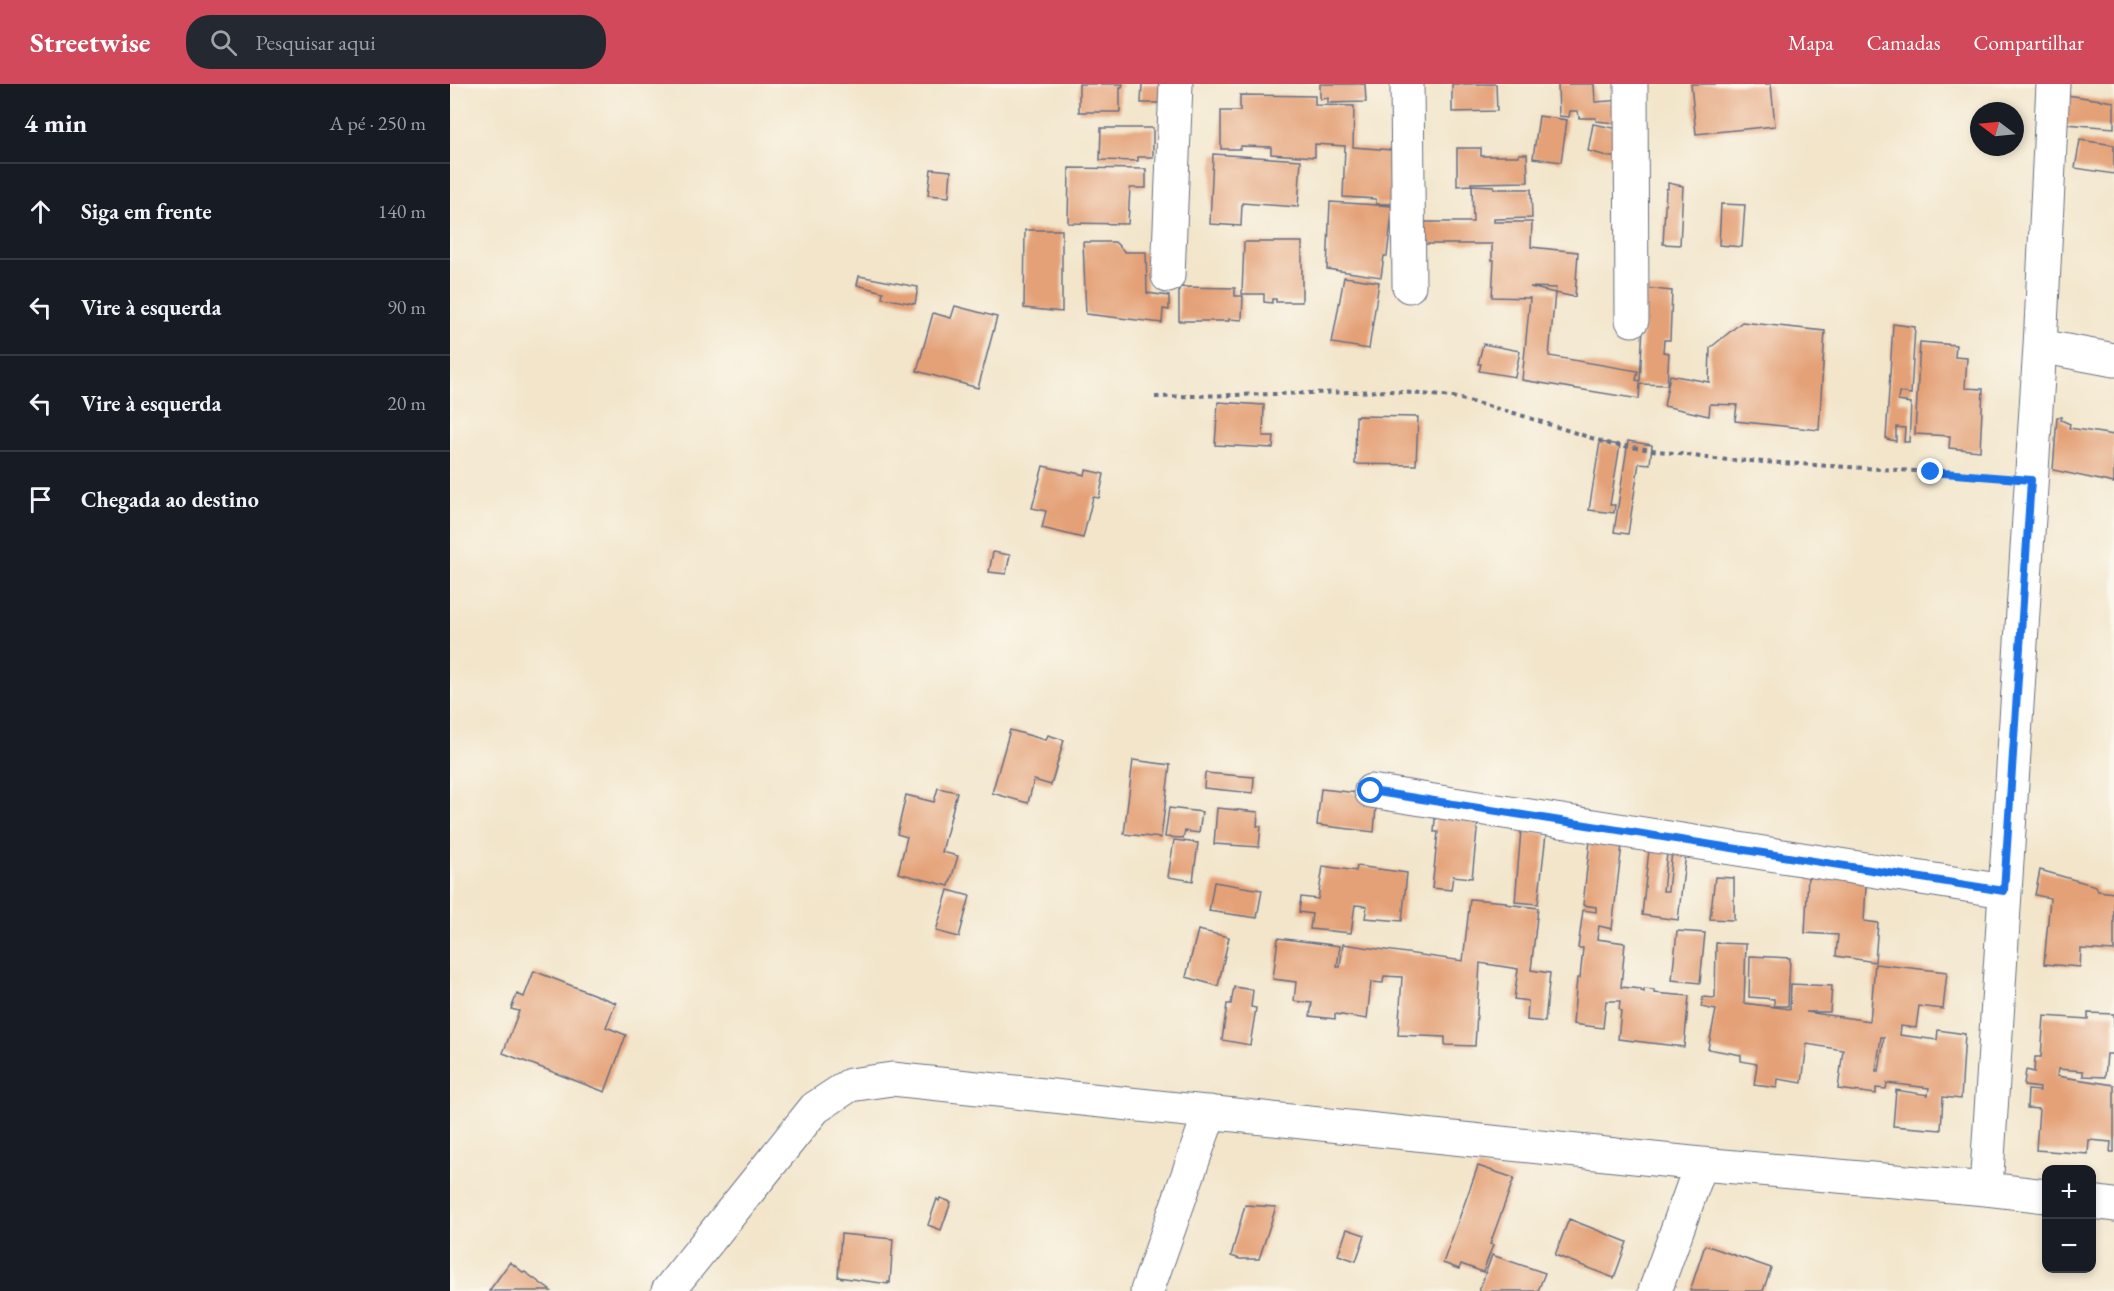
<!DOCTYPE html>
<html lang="pt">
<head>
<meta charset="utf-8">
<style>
	body { margin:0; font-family:"EB Garamond",serif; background:#242831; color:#f1f3f6 }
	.controls { position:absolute; right:18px; bottom:18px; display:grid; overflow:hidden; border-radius:12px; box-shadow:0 3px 9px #0003 }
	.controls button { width:54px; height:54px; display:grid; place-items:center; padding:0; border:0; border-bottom:2px solid #363941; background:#171b24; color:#f1f3f6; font:30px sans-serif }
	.compass { position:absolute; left:1520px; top:18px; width:54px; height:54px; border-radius:50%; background:#171b24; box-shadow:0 3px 9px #0003; rotate:286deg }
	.stop { position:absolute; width:18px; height:18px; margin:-14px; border:4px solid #1a73e8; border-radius:50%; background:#fff }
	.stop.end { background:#1a73e8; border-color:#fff; box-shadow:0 2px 6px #0008 }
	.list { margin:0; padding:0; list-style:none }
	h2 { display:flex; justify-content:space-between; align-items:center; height:78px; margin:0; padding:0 24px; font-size:26px }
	h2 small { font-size:20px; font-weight:400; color:#9ea1a6 }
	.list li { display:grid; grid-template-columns:39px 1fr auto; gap:18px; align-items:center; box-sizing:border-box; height:96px; padding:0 24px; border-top:2px solid #363941 }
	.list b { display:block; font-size:22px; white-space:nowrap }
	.list em { font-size:20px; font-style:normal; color:#9ea1a6 }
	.icon { flex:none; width:33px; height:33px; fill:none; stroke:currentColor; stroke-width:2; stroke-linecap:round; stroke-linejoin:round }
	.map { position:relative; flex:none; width:1664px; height:1207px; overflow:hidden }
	header { display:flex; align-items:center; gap:36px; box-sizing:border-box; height:84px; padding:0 30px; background:#d1495b; color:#fff }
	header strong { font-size:28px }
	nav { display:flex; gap:33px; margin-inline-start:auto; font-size:21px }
	.search { width:420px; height:54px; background:#242831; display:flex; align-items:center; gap:15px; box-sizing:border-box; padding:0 21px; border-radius:24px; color:#9ea1a6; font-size:22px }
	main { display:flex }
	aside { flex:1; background:#171b24 }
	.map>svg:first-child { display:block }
	.building { fill:#e4a177; fill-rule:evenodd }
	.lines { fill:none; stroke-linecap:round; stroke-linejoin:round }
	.minor-casing { stroke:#666f84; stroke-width:35 }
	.path { stroke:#666f84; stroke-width:4; stroke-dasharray:4.5 4.5; stroke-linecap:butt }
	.minor { stroke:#fff; stroke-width:33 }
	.route { stroke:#1a73e8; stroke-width:8 }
</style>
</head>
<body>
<header>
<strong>Streetwise</strong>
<div class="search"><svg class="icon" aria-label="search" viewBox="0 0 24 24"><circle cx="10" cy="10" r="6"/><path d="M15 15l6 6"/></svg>Pesquisar aqui</div>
<nav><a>Mapa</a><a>Camadas</a><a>Compartilhar</a></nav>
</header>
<main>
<aside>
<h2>4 min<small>A pé · 250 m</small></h2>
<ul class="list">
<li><svg class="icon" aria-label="ahead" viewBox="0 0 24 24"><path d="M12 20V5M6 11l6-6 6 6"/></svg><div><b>Siga em frente</b></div><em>140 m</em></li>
<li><svg class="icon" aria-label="left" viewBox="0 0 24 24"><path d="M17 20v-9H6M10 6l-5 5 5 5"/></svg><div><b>Vire à esquerda</b></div><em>90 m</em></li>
<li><svg class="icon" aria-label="left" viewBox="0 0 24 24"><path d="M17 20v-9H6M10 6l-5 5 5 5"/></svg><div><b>Vire à esquerda</b></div><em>20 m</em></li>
<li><svg class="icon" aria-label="arrive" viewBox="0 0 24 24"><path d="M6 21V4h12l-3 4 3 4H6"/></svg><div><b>Chegada ao destino</b></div></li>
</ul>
</aside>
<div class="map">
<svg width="1664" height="1207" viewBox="0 0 1664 1207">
	<rect width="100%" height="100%" fill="#fbf7ec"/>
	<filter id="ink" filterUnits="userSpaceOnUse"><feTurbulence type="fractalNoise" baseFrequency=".0167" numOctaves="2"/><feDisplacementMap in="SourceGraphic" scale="12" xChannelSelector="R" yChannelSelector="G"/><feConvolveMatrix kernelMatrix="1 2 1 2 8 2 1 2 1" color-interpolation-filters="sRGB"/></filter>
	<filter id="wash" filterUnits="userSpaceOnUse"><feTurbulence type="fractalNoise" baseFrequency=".008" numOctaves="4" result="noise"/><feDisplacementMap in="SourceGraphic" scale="24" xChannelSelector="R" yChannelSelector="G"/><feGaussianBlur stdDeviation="1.35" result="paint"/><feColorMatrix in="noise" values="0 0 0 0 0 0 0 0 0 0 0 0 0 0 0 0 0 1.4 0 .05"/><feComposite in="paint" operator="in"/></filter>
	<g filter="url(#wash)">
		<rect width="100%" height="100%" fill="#f2e5ca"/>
		<g id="blocks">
			<path class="building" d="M629,0H673L672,3H670V28H629Z
				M692,0H722V19H691Z
				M870,0H915L916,18L878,19V14L870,15Z
				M1002,0H1046L1047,27L1002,28Z
				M1108,0H1144L1145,18L1174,16L1175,40L1146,37V34H1129L1128,27H1120L1119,33L1109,32Z
				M1241,0H1321L1325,42L1246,50Z
				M790,11L865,12V21L904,22L903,63L942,66V120H926V115L893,113L895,62L865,60V73L821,70V63L791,62L790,65H771V27H790Z
				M1617,11L1664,18V44L1616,40Z
				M1089,32L1117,36L1111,78L1083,74Z
				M1143,40L1174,46L1169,75L1138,67Z
				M651,44H703V73H688V77L650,76Z
				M1630,56L1664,61V90L1625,84Z
				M1007,64H1031V72H1069V70H1077L1078,98L1021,99V101L1007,102Z
				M763,70L851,76L848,123L792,119L791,142L760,140Z
				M619,84L696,85V104H680L678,140L618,139Z
				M481,85L501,87L499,113L478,111Z
				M1218,99L1233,102L1230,161L1213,160L1216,105H1218Z
				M1022,101L1044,102V105H1081L1082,134L1044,135V138H1082L1081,163L1128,168L1125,213L1105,209L1106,204L1080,203L1105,209L1099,272L1188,287L1186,296L1190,297L1195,204L1222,207L1220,256H1214L1213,268L1219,269L1217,301L1190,300L1189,315L1072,296L1080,214L1042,213L1044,176H1042V160H970L971,138H1023Z
				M880,118L943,122L937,172H934L931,193L877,185Z
				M1271,120L1295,121L1292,163L1269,161Z
				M575,146H612V228L574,224Z
				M633,158H665L675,168H696L697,209L719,212V226L713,225L712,239L636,230Z
				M794,158H852V218H826V215H822V219L814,218V210H792Z
				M409,192L468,203L465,220L432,214L433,208L407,201Z
				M894,193L929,198L919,265L882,259Z
				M729,203L785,204V212H793L792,236L779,235V237H729Z
				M505,222L547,233L528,304L467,287L483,229L501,234Z
				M1292,238L1375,247L1369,346L1285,337L1287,321L1260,320L1259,332L1214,322L1220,291L1259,298L1260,264Z
				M1443,240L1465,243L1461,310L1449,308L1448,317L1461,319L1459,358H1454L1455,344L1446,343V357L1436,355Z
				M1470,258L1506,261L1505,273L1517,274L1515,304L1533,305L1530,367L1499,364L1500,352L1465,350Z
				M1033,260L1070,267L1065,293L1029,287L1031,280H1028Z
				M768,318L814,321L813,352H824L823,364L765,361Z
				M906,332L968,333L966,381L905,380Z
				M1607,333H1612L1611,336L1620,340L1619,344L1664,351V399L1603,386Z
				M1178,357L1202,361L1200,380L1189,379L1178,450L1164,448Z
				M1150,358L1170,361L1160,421H1165L1164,429L1139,426Z
				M593,382L635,391L636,386L654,390L649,414L643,413L633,454L592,444L596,427L582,424Z
				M543,468L560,471L556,490L539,488Z
				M560,646L596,656L598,651L614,656L601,701L584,696L578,719L542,709Z
				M683,676L720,681L711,754L674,750Z
				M755,689L804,693L803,709L754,704Z
				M488,704L507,708L492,768L508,772L499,802L448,789L457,753L447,750L456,711L484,718Z
				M871,705L927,711L924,748L867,741Z
				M986,723L1029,728L1022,794L1003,792L1001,806L982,804L988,748H984Z
				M719,724L752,728L749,749L735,747L733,754L715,753Z
				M767,724L808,728L807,742H811L809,763L764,760Z
				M1071,746L1096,750L1088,820L1065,818Z
				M1141,747L1173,752L1162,845L1149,842L1147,855L1175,859L1171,903L1191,905V907L1194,908V905L1204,906V909L1239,912L1234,963L1168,955L1171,927L1169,926L1170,917H1156L1153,944L1123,940L1127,894H1130L1133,864H1128L1133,826L1146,828V823L1133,821Z
				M724,756L748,759L743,797L718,793Z
				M1200,756L1218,759L1213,807H1218L1222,767L1236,769L1228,836L1192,831Z
				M873,782L906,787L907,782L957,789L952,837L915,834L917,822L905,821L901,849L860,845L862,830L849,828L851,813L868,815Z
				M1417,786L1414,837L1428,839L1425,878L1386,872L1388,851L1355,849L1358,792Z
				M1590,786L1646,802L1648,807L1664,809V867L1631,865L1630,883L1594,880L1600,814L1585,811Z
				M1265,793L1284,794V836L1260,835Z
				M764,798L812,806L807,834L759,827Z
				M498,806L520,812L509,853L486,847Z
				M1020,815L1056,818V820L1088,824L1081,886L1100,889L1095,938L1077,936L1078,917L1064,915L1068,885L1030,879L1025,962L995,961V953L948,951L952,893L934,892L933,899L921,898L917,935L885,930V935L860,932L862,919L844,917L846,898L823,895L828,854L890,862L887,883H890L893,860L1013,877Z
				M748,846L779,853L768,902L736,893Z
				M1227,847L1255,849L1250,899L1222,896Z
				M1266,859L1296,860L1294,919L1340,925L1341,900L1382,902L1380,928H1356L1420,937L1425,880L1497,888L1493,925L1469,922L1466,944L1451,942L1450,951L1487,956L1488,946L1515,950L1511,1015L1493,1013L1491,1046L1443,1042L1446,1006L1478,1011L1479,1004L1437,999L1436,1005L1426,1004V1010L1388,1005L1393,966L1357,960L1352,999L1328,995L1327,1004L1304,1001L1307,980L1291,977V971L1258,965L1266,926L1251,923L1253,913L1265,914ZM1431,953H1434L1429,987H1426Z
				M1300,872L1340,874L1338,922H1324V915L1299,913Z
				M84,887L166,919L156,943L176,951L155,1008L53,969L69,927L61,925L67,910L74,913Z
				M784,903L803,906L801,923L806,924L800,961L772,956L777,920H781Z
				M1638,929L1664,930V970H1657L1655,993L1633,992V987L1608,985L1607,992L1664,1001V1068H1660L1661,1058L1639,1056L1638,1070L1586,1066L1589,1025L1577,1024L1578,1006L1590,1007V1004L1574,1002V1000L1576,986L1584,988L1585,973H1591L1594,932L1638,935Z
				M1028,1082L1064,1094L1040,1160L1043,1161L1033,1188L1011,1180L1009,1185L993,1179Z
				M490,1114L501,1118L491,1146L478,1141L487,1115L489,1117Z
				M795,1121L826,1123L809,1175H790L781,1172Z
				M1119,1135L1177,1158L1164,1194L1105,1171Z
				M897,1145L915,1151L906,1177L888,1171Z
				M391,1150L443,1155L440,1199L438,1198V1200L388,1193Z
				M1255,1161L1321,1184L1313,1207H1240Z
				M1042,1171L1095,1189L1088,1207H1029Z
				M60,1178L74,1189L75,1188L101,1207H39Z"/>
		</g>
	</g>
	<g filter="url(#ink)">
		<use href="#blocks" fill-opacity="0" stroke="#666f84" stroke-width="1.5"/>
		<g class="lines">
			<g class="minor-casing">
				<path id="minor" d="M957,0L959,202
					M1181,0L1182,236
					M718,192L726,0
					M1590,262L1664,276
					M921,707L1554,807
					M1596,1112L1536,1105L1590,262L1603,0
					M1642,1118L1664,1121
					M218,1207L365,1024L400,1001L442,995L1251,1080L1536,1105
					M697,1207L760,1028
					M1205,1207L1251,1080"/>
			</g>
			<path class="path" d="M705,313L940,307L1003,313L1064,329L1160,360L1265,375L1481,388L1550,394"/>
			<use href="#minor" class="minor"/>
		</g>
	</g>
	<g class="lines" filter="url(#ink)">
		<path class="route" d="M921,707L1554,807L1581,396L1481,388"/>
	</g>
</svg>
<div class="controls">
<button>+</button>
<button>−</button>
</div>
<svg class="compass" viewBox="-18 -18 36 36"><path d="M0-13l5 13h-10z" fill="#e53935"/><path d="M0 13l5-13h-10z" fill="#9ea1a6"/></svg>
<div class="stop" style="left:921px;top:707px"></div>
<div class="stop end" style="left:1481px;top:388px"></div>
</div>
</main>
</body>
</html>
